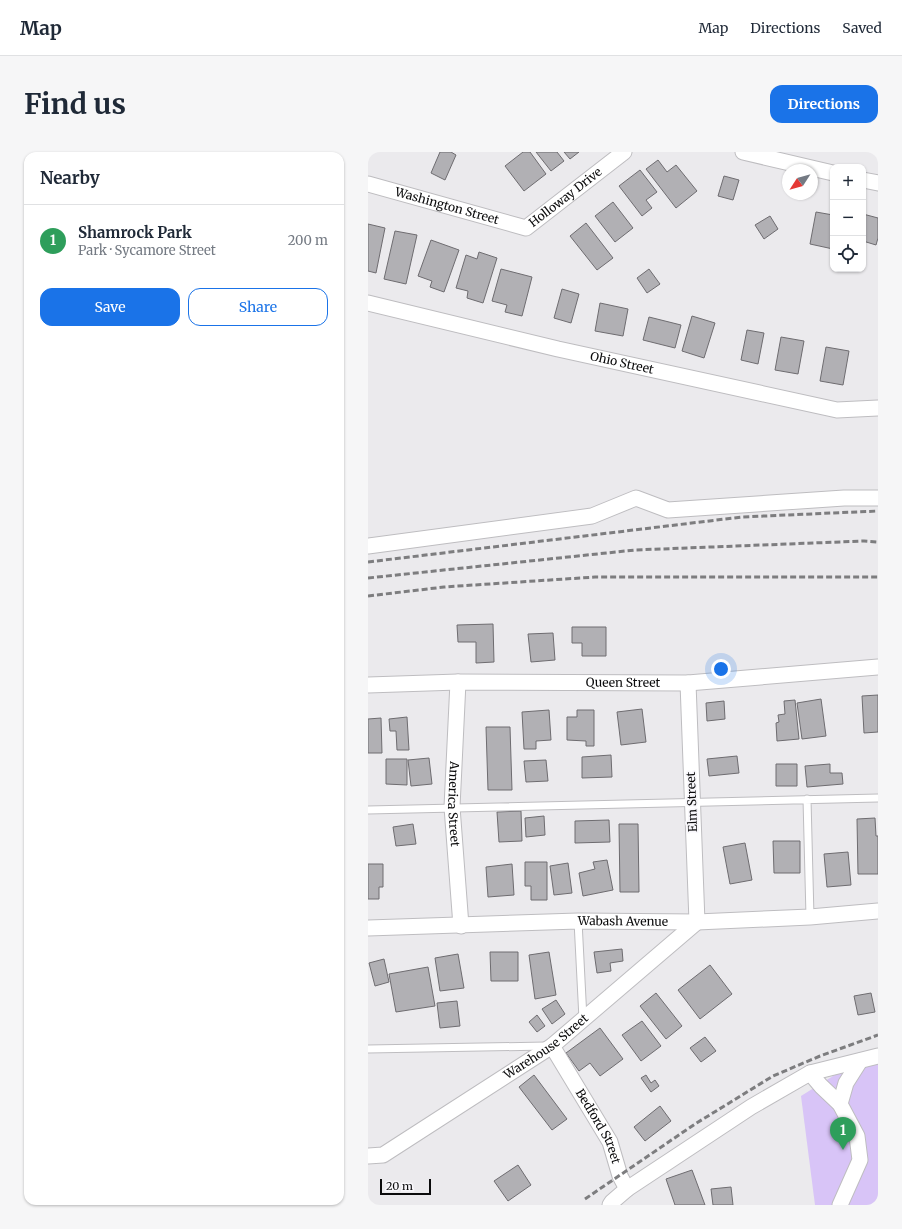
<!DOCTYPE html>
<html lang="en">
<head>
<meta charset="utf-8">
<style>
	body { margin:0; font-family:Merriweather,serif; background:#f6f6f7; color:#1f2937 }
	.controls { position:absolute; right:12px; top:12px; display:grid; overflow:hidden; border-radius:8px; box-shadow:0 1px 3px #0004 }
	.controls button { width:36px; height:36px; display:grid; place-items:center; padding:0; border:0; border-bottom:1px solid #e0e1e3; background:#fff; color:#1f2937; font:20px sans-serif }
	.compass { position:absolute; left:414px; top:12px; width:36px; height:36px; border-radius:50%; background:#fff; box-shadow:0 1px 3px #0004; rotate:234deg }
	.scale { position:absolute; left:12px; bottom:10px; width:51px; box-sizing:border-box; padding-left:4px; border:2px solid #0b0b0c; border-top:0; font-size:11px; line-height:14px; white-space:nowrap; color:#0b0b0c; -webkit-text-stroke:3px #f8f7fb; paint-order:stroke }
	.you { position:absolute; left:353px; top:517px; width:14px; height:14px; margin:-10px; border:3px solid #fff; border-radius:50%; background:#1a73e8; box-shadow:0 0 0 6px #1a73e833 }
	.badge { display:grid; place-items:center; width:26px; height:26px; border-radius:50%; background:#1a73e8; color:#fff; font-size:13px; font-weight:700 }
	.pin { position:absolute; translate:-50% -33px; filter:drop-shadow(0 1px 2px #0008) }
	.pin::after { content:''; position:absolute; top:21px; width:14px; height:12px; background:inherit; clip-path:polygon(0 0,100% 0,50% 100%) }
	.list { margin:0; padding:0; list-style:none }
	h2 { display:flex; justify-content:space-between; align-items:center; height:52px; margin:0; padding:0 16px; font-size:17px }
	h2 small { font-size:13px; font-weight:400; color:#747a83 }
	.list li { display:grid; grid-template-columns:26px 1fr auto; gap:12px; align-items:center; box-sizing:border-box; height:72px; padding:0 16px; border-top:1px solid #e0e1e3 }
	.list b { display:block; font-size:15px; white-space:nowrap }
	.list p { margin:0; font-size:13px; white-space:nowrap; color:#747a83 }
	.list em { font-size:13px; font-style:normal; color:#747a83 }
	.actions { display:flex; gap:8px; padding:12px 16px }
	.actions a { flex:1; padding:9px 0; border:1px solid #1a73e8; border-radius:12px; text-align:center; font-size:14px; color:#1a73e8 }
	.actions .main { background:#1a73e8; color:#fff }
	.icon { flex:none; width:22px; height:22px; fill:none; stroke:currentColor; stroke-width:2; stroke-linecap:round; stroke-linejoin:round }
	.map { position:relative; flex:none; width:510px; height:1053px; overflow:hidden; border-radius:12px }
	header { display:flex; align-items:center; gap:24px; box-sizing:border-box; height:56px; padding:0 20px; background:#fff; border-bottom:1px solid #e0e1e3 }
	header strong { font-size:19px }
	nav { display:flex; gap:22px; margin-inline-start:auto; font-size:14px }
	.intro { display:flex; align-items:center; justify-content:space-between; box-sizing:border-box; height:96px; padding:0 24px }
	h1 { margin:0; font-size:28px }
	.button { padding:10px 18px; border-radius:12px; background:#1a73e8; color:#fff; font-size:14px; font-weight:700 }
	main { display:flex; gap:24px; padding:0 24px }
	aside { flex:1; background:#fff; border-radius:12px; box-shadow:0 1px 3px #0004 }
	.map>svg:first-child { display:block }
	.green { fill:#d8c4f7 }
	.building { fill:#b1b0b4; stroke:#6e6c70 }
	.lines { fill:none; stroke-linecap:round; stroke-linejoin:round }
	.lane-casing { stroke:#bebdc0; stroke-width:9 }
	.street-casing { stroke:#bebdc0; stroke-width:17 }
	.lane { stroke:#fff; stroke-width:7 }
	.street { stroke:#fff; stroke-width:15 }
	.rail { stroke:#7d7d7f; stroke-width:3; stroke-dasharray:6 3; stroke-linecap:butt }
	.labels { text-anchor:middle; stroke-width:3.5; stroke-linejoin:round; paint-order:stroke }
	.street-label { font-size:12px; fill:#0b0b0c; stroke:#f8f7fb }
</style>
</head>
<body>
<header>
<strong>Map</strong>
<nav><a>Map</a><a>Directions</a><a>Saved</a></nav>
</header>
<div class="intro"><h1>Find us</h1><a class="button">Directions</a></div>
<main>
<aside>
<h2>Nearby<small></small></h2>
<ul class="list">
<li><span class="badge" style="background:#2e9e5b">1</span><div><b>Shamrock Park</b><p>Park · Sycamore Street</p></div><em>200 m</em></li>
</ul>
<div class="actions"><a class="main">Save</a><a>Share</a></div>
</aside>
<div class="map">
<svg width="510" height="1053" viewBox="0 0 510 1053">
	<rect width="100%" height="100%" fill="#ebeaed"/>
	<path class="green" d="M510,896V1053H447L433,944Z"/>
	<path class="building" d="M72,0H83L88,3L77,28L63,21Z
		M155,0H162L178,22L156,39L137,14Z
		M168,0H189L196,9L183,19Z
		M196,0H211L202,7Z
		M290,8L299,20L308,13L329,39L308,56L278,17Z
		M272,18L289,40L278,48L284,56L274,64L251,34Z
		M356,24L371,28L365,48L350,44Z
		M245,50L265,76L247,90L227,64Z
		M448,60L465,63V97L442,92Z
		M495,62L510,66V86L508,93L495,89Z
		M402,64L410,77L396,87L387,73Z
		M218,71L245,106L229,118L202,84Z
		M0,72L17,76L8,121L0,119Z
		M27,79L49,83L38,132L16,127Z
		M63,88L91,98L76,140L62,135L64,129L50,124Z
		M111,100L129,106L115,151L99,146L100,139L88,136L98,103L109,107Z
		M133,117L164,125L154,164L137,160L139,153L124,149Z
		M281,117L292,132L279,141L269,126Z
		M194,137L211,142L203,171L186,166Z
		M232,151L260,157L255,184L227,179Z
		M324,164L347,171L336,206L314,199Z
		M281,165L313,173L307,196L275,188Z
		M379,178L396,181L390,212L373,208Z
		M413,185L436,189L430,222L407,218Z
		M458,195L481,199L475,233L452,229Z
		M125,472L126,510L108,511V490H90L89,473Z
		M204,475H238V504H214V491H204Z
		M185,481L187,508L163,510L160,482Z
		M510,543V580L496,581L494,544Z
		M453,547L458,584L434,587L429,551Z
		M427,548L431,587L409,589L408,571L411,570L410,563L417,562L416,549Z
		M356,549L357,567L339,569L338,551Z
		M274,557L278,590L253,593L249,560Z
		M181,558L183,588L168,589V597H156L154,560Z
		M209,558H226V594H218V589L199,588V565H209Z
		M39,565L41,598H29L28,579H22L21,567Z
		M13,566L14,601H0V567Z
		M118,575H142L144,638H120Z
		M243,603L244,625L214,626V605Z
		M369,604L371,621L341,624L339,607Z
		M61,606L64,632L43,634L40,608Z
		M18,607H39V633L18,632Z
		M178,608L180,629L158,630L156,609Z
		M408,612H429V634H408Z
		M462,612V621H474L475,632L439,635L437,614Z
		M153,659L154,689L131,690L129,660Z
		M176,664L177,683L158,685L157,666Z
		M507,666L508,684H510V722H490L489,667Z
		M241,668L242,690L207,691V669Z
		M45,672L48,692L28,694L25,675Z
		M251,672H270L271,740H252Z
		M405,689H432V721H406Z
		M377,691L384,728L362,732L355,695Z
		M480,700L483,733L459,735L456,702Z
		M239,708L245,738L215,744L211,721L227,717L225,710Z
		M157,710H179V748H163V734H157Z
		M200,711L204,741L186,743L182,714Z
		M0,712H15V735H11V747H0Z
		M144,712L146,743L120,745L118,715Z
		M254,797L255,809L242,811L243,819L229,821L226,800Z
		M122,800H150V829H123Z
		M181,800L188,843L167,847L161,803Z
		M90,802L96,836L72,839L67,806Z
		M16,807L21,830L7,834L1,811Z
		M342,813L364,842L332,867L310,838Z
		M60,815L67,854L28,860L21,822Z
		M288,841L314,874L298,887L272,854Z
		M503,841L507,860L490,863L486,844Z
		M188,848L197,862L184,872L174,857Z
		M89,849L92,874L72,876L69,851Z
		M169,863L177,874L169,880L161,870Z
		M274,869L293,894L273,909L254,883Z
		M232,876L255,907L232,924L222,911L211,919L198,901Z
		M337,885L348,899L333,910L322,896Z
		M166,923L199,967L184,978L151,935Z
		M278,923L283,931L287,928L291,934L283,940L273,926Z
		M292,954L303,969L277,989L266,975Z
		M150,1013L163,1033L140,1049L126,1029Z
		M324,1018L337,1053H307L298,1027Z
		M363,1035L365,1053H345L343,1037Z"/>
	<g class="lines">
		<g class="lane-casing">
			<path id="lane" d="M439,647L442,765
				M0,658L510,646
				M210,769L215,867
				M0,897L178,894"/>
		</g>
		<g class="street-casing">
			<g id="street">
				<path d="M375,0L465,21"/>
				<path d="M495,28L510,31"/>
				<path id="s1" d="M0,32L158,76L256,0"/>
				<path id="s2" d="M0,151L190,197L469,258L510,256"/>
				<path d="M0,394L224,364L268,346L300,358L476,346H510"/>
				<path id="s3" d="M90,530L84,655L93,774"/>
				<path id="s4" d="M0,533L90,530L320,531L510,515"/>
				<path id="s5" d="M0,776L210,769L329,770L442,765L510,759"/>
				<path id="s6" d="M184,894L242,990L252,1024L259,1037L244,1050L242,1053"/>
				<path d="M442,921L510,904"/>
				<path d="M472,952L478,931L492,909"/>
				<path id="s7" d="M0,1004L15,1003L184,894L329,770L320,531"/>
				<path d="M259,1037L383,955L442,921L453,934L472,952L489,984L492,1008L472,1053"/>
			</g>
		</g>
		<use href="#lane" class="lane"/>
		<use href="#street" class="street"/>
		<path class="rail" d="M0,410L374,365L510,359
			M0,426L267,398L496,389L510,390
			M0,444L76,435L227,425H510
			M217,1047L327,972L405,924L452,904L510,883"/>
	</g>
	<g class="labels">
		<g class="street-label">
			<text dy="4" stroke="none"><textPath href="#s1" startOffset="214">Holloway Drive</textPath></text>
			<text dy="4" stroke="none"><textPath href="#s1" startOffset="82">Washington Street</textPath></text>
			<text dy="4" stroke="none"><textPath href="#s2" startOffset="261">Ohio Street</textPath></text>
			<text dy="4" stroke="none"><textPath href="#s4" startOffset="255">Queen Street</textPath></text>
			<text transform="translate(324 650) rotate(-92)" y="4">Elm Street</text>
			<text dy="4" stroke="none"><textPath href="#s3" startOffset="122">America Street</textPath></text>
			<text dy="4" stroke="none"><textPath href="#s5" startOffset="255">Wabash Avenue</textPath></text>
			<text dy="4" stroke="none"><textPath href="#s7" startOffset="211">Warehouse Street</textPath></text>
			<text dy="4" stroke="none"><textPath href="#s6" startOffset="93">Bedford Street</textPath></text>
		</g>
	</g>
</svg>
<div class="controls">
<button>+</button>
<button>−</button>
<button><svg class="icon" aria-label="locate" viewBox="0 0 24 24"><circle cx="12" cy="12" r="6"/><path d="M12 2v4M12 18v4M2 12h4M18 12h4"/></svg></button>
</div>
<svg class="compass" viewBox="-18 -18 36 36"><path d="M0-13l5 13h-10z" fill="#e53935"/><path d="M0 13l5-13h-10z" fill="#747a83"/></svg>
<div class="scale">20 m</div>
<div class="you"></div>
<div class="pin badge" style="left:475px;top:998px;background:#2e9e5b">1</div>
</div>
</main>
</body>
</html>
